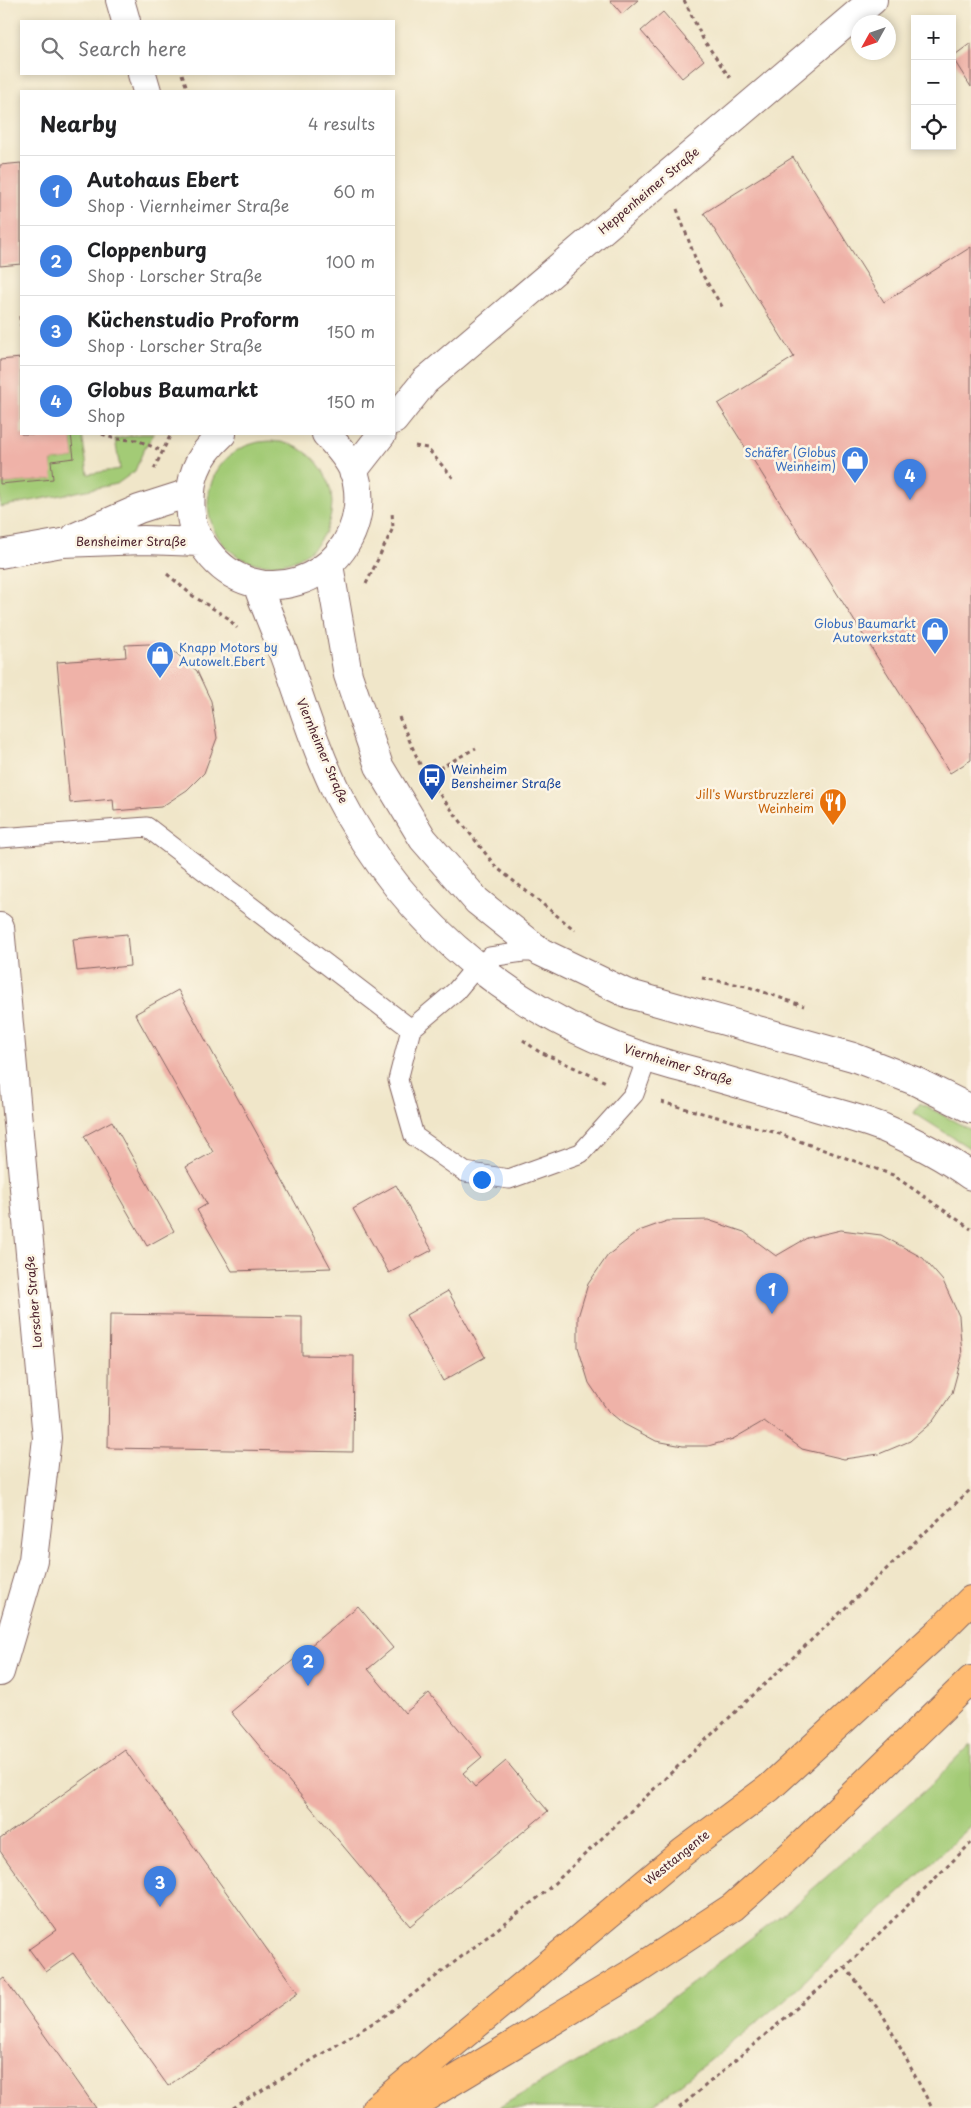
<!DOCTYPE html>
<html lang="en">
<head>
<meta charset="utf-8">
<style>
	body { margin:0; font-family:"Playpen Sans",sans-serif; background:#f2f2f2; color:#202124 }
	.controls { position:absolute; right:15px; top:15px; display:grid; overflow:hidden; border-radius:0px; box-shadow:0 2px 8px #0003 }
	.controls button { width:45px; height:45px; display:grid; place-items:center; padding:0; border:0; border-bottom:1px solid #e0e0e0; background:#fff; color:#202124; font:25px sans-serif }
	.compass { position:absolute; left:851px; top:15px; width:45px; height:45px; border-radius:50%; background:#fff; box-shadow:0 2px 8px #0003; rotate:230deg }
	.you { position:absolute; left:481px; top:1179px; width:18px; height:18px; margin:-12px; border:4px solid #fff; border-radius:50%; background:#1a73e8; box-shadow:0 0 0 8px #1a73e833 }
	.badge { display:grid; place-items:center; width:32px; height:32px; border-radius:50%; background:#ea580c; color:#fff; font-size:16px; font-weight:700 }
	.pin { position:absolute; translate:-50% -41px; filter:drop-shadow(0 1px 2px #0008) }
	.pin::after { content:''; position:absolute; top:26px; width:18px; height:15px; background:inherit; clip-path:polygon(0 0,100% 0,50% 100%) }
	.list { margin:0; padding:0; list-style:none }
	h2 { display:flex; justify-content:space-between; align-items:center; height:65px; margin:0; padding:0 20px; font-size:21px }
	h2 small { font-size:16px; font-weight:400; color:#757577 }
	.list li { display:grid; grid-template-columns:32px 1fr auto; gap:15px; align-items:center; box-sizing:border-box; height:70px; padding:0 20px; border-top:1px solid #e0e0e0 }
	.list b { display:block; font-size:19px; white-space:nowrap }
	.list p { margin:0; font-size:16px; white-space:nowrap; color:#757577 }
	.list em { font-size:16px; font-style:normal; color:#757577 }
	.icon { flex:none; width:28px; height:28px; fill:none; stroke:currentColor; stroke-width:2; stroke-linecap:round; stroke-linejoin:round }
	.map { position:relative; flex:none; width:971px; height:2108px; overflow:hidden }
	.search { position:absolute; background:#fff; box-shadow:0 2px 8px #0003; left:20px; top:20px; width:375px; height:55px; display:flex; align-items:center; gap:12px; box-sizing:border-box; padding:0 18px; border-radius:0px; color:#757577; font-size:19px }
	.panel { position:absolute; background:#fff; box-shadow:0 2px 8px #0003; left:20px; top:90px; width:375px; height:345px; border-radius:0px }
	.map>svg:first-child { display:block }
	.grass { fill:#a3cb76; stroke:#767550 }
	.building { fill:#efb2a8 }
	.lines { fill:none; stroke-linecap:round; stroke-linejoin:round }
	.lane-casing { stroke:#846562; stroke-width:21 }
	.street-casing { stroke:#846562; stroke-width:30 }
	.primary-casing { stroke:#846562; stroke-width:30 }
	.path { stroke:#846562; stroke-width:3; stroke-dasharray:4 4; stroke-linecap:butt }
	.lane { stroke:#fff; stroke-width:19 }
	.street { stroke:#fff; stroke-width:28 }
	.primary { stroke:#ffbb71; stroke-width:28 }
	.labels { text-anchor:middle; stroke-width:5; stroke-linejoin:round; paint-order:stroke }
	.street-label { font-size:12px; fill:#4a1f2b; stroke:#fcf5e5 }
	.shop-label { font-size:12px; fill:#366cbe; stroke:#fcf5e5; text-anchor:end }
	.transit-label { font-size:12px; fill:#164399; stroke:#fcf5e5; text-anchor:start }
	.food-label { font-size:12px; fill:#c56008; stroke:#fcf5e5; text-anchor:end }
</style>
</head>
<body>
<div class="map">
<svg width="971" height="2108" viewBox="0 0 971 2108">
	<rect width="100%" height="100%" fill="#fcf5e5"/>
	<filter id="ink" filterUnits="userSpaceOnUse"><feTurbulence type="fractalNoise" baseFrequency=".02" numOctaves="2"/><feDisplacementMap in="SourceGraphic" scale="10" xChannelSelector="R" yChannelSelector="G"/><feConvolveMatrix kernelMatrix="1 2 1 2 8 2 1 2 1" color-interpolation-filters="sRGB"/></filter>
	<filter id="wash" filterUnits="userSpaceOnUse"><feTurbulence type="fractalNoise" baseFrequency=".0096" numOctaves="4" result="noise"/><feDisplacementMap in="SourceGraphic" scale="20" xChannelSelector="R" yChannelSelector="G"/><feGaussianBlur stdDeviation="1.12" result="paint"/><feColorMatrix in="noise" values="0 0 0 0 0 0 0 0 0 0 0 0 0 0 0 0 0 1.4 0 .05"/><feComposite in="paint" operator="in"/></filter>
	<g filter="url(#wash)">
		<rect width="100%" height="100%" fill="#f0e6c9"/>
		<path class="grass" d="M71,434H82L88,474L120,469L115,439L140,434H154L144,449L135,471L117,484L0,507V484L52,479L51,461L74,458Z
			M208 503a62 62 0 1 1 124 0a62 62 0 1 1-124 0Z
			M920,1103L971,1130V1149L914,1113Z
			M971,1744V1826L782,2002L650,2108H498L629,2031L793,1906L928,1788Z"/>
		<g id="blocks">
			<path class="building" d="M610,0H638L622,14Z
				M663,12L704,60L682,78L641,31Z
				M971,43V87L952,57Z
				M793,157L884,302L971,247V760L950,773L718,404L794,357L704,213Z
				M21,163V264L0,266V165Z
				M21,358V434H71L74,458L51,461L53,479L0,484V360Z
				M149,644L176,653L197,671L211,701L217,738L204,773L187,790L161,807L114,811L113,799L70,803L57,662L126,657L125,645Z
				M127,934L130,966L77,971L73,939Z
				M178,990L331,1268L232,1271L197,1210L207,1204L186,1167L213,1152L135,1014Z
				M112,1121L174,1231L147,1246L84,1136Z
				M396,1185L432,1250L389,1273L353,1209Z
				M708,1220L744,1232L776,1256L807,1238L841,1230L881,1235L923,1258L943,1281L959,1316L962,1356L952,1393L933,1421L910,1441L879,1454L844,1459L802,1449L764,1421L733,1439L708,1446H683L656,1441L624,1424L608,1411L589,1383L578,1347V1317L588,1284L608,1255L639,1231L667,1221Z
				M448,1291L485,1357L443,1381L406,1315Z
				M110,1314L302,1317V1355L354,1356L353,1452L108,1448Z
				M358,1606L393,1648L368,1669L405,1713L429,1693L482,1757L463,1773L475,1787L506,1761L548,1811L410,1926L231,1712Z
				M125,1750L298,1993L168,2086L73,1953L46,1972L29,1949L56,1930L0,1851V1839Z
				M4,1978L96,2108H0V1981Z"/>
		</g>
	</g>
	<g filter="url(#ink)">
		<use href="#blocks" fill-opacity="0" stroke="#846562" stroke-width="1"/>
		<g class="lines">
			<g class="lane-casing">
				<path id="lane" d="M0,838L147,827L411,1029
					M541,952H523L490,957L476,967L456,991L411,1029L398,1080L414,1136L465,1172L509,1179L581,1153L634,1094L647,1058"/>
			</g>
			<g class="street-casing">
				<path id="street" d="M120,0L126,21
					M142,74L147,91
					M394,420L425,381L873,0
					M222,434C196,458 188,480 191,515C192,528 200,542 208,552C255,614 350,583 358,507C359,495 358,481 353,470C347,456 336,445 326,434
					M353,471L382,434
					M75,537L139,509L189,493
					M0,554L62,543L144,540L200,542
					M329,565L348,675L379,766L423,839L477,901L541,952L626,993L853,1057L915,1081L971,1109
					M257,584C265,607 275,630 284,653C301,700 315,748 337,793C406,929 527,1026 674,1066C718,1077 760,1090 803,1103C830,1112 859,1118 884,1128C914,1141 945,1157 971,1176
					M0,927L47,1438L33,1560L0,1672"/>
			</g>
			<g class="primary-casing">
				<path id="primary" d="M376,2108L683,1852L769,1788L942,1629L971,1600
					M408,2108L634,1972L733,1907L791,1855L971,1680"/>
			</g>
			<path class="path" d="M684,0L703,39L730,78
				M182,74L188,91
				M677,209L700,271L723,308
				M20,316L21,326
				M102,434L115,439L137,440L162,451
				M415,446L427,448L455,480
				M154,469L171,434
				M167,574L193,596L228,618L237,628
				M366,584L393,528L392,512
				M399,717L423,771
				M425,776L476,748
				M430,782L496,867L575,930
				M702,978L746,986L804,1006
				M523,1040L538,1051L606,1082
				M661,1102L777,1133L893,1175L971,1229
				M845,1967L883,2015L932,2108
				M233,2108L386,2015L544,1893L971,1489
				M679,2108L845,1967L971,1843"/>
			<use href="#lane" class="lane"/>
			<use href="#street" class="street"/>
			<use href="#primary" class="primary"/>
		</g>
	</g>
	<defs>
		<g id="shop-pin" transform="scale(1.4375)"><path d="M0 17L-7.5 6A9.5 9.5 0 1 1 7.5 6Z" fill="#3f7fe0" stroke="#fcf5e5"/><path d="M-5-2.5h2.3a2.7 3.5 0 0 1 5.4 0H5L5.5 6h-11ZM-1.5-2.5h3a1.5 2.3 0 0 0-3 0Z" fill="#fff"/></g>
		<g id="bus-pin" transform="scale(1.4375)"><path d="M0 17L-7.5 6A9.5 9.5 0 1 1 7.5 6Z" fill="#1a4fb4" stroke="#fcf5e5"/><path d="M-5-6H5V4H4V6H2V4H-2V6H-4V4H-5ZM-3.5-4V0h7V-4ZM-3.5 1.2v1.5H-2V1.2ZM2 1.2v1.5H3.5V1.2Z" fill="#fff"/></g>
		<g id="restaurant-pin" transform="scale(1.4375)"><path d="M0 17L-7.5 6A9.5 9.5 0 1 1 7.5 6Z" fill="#e8710a" stroke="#fcf5e5"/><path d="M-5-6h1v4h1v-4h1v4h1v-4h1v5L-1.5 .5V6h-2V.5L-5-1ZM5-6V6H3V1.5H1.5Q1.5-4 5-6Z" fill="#fff"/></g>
	</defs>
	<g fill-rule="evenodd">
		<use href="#shop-pin" x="855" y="460"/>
		<use href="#shop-pin" x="935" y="631"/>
		<use href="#shop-pin" x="160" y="655"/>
		<use href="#bus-pin" x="432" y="777"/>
		<use href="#restaurant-pin" x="833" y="802"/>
	</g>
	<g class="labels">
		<g class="street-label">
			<text transform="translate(649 191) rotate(-40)" y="4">Heppenheimer Straße</text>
			<text x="131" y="546">Bensheimer Straße</text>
			<text transform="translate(322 751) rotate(67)" y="4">Viernheimer Straße</text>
			<text transform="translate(678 1065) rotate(17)" y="4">Viernheimer Straße</text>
			<text transform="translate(34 1302) rotate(-95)" y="4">Lorscher Straße</text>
			<text transform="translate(677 1858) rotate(-39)" y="4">Westtangente</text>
		</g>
		<g class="shop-label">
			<text x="836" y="457">Schäfer (Globus<tspan x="836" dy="14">Weinheim)</tspan></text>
			<text x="916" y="628">Globus Baumarkt<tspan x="916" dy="14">Autowerkstatt</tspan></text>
			<text x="179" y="652" text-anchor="start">Knapp Motors by<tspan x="179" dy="14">Autowelt.Ebert</tspan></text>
		</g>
		<g class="transit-label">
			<text x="451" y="774">Weinheim<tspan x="451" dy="14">Bensheimer Straße</tspan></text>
		</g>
		<g class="food-label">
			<text x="814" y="799">Jill's Wurstbruzzlerei<tspan x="814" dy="14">Weinheim</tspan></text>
		</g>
	</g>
</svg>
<div class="controls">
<button>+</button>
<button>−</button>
<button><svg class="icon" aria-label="locate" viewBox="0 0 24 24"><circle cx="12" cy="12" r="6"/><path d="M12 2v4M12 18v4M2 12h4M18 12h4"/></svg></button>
</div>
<svg class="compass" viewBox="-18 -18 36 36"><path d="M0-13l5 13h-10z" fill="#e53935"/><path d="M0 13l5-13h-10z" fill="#757577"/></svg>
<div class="you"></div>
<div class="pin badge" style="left:772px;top:1314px;background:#3f7fe0">1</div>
<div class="pin badge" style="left:308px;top:1686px;background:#3f7fe0">2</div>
<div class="pin badge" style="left:160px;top:1907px;background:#3f7fe0">3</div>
<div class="pin badge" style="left:910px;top:500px;background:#3f7fe0">4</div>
<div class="search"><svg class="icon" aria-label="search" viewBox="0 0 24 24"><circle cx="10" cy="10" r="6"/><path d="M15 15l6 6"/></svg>Search here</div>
<section class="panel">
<h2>Nearby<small>4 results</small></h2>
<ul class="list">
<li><span class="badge" style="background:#3f7fe0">1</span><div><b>Autohaus Ebert</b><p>Shop · Viernheimer Straße</p></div><em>60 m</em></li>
<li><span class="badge" style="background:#3f7fe0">2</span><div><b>Cloppenburg</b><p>Shop · Lorscher Straße</p></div><em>100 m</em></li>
<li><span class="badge" style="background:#3f7fe0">3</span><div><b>Küchenstudio Proform</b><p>Shop · Lorscher Straße</p></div><em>150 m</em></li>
<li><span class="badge" style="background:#3f7fe0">4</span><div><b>Globus Baumarkt</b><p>Shop</p></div><em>150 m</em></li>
</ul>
</section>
</div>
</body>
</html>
